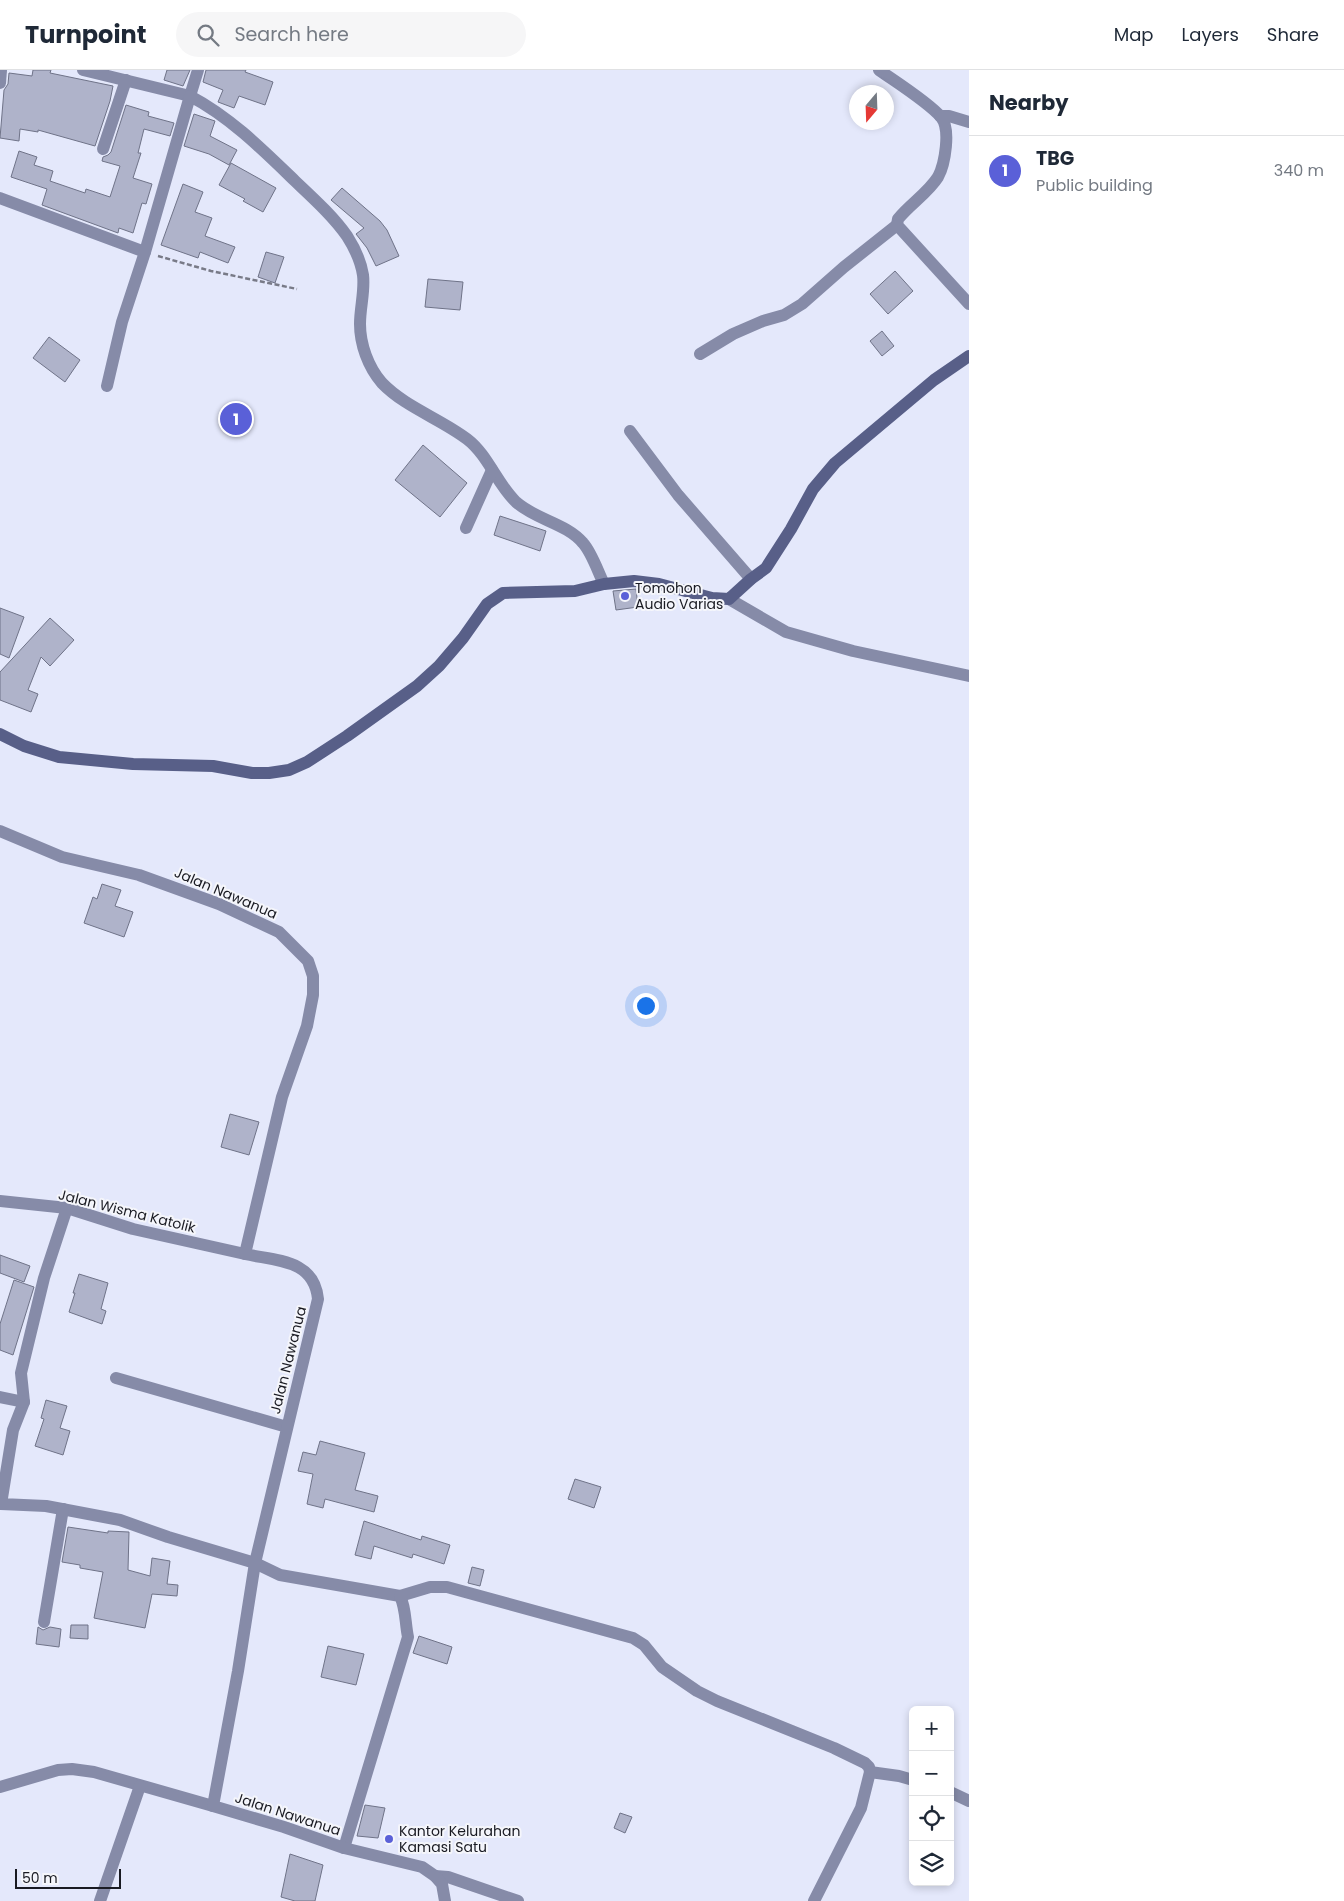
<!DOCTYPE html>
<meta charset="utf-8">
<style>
body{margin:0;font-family:Poppins,sans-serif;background:#f6f6f7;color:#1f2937}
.controls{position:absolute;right:15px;bottom:15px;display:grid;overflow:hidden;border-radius:8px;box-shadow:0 2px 8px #0003}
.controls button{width:45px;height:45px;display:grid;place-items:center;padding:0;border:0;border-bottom:1px solid #e0e1e3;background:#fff;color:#1f2937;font:25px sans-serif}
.compass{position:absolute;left:849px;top:15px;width:45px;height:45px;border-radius:50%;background:#fff;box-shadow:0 2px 8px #0003;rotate:199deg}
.scale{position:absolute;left:15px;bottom:12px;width:106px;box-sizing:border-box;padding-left:5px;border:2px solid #191a22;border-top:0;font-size:14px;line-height:18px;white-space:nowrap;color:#191a22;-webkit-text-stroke:4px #f5f6fb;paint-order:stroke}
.you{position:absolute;left:645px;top:935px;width:18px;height:18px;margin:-12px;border:4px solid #fff;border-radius:50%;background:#1a73e8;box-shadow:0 0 0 8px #1a73e833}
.badge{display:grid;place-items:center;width:32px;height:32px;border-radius:50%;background:#5a60d8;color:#fff;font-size:16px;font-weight:700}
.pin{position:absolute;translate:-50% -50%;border:2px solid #fff;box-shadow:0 1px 5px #0006}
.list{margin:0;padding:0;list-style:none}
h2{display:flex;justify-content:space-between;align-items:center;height:65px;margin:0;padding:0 20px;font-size:21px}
h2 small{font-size:16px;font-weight:400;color:#747a83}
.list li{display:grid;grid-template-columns:32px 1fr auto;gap:15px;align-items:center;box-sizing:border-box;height:70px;padding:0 20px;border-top:1px solid #e0e1e3}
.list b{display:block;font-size:19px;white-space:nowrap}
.list p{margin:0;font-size:16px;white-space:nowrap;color:#747a83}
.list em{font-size:16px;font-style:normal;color:#747a83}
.icon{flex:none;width:28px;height:28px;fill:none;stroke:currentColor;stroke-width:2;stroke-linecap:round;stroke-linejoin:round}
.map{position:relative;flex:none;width:969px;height:1831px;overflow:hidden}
header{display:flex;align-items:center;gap:30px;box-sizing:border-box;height:70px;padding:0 25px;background:#fff;border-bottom:1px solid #e0e1e3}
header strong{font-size:24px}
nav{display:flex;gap:28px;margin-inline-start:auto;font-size:18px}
.search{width:350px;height:45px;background:#f6f6f7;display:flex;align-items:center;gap:12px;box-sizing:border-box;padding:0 18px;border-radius:28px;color:#747a83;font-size:19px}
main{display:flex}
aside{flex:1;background:#fff}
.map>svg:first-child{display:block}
</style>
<header>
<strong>Turnpoint</strong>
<div class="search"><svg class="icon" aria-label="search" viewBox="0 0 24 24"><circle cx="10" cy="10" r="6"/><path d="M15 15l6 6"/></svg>Search here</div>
<nav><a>Map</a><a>Layers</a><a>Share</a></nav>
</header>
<main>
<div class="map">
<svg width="969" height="1831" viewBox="0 0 969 1831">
<rect width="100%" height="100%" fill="#e4e8fb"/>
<g fill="#afb3ca" stroke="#6f7388">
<polygon points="33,0 51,0 50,3 113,16 110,31 95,76 38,60 38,62 20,59 19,71 0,68 4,20 8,14 9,3 32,6"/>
<polygon points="167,0 190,0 183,16 164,10"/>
<polygon points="206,0 246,0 245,2 273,12 265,35 239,26 234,38 218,32 223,20 203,12"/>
<polygon points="126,35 149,42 148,46 174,53 170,66 144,59 138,83 141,83 133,108 152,114 146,134 142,133 133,163 119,158 118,163 42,135 47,119 11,107 19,81 37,87 34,95 53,101 50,111 85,123 86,119 110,127 120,96 102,91 103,87 108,85 111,82"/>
<polygon points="194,44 215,51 210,66 237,80 229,95 209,84 184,76"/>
<polygon points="231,93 276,118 263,142 243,131 245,129 219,115"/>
<polygon points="183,114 203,122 195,142 212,148 205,166 235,177 228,193 200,182 198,188 161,175"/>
<polygon points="342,118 380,151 387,160 399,186 376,196 367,178 356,164 364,158 331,130"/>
<polygon points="266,182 284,187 275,213 258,207"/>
<polygon points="895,201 913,221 888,244 870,224"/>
<polygon points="428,209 463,212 460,240 425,237"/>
<polygon points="882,261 894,276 882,286 870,271"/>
<polygon points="49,267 80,290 65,312 33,288"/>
<polygon points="423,375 467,413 440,447 395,410"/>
<polygon points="500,446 546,461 540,481 494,465"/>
<polygon points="636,519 638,537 616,540 613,521"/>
<polygon points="0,538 24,547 9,588 0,584"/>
<polygon points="50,548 74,570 50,596 41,587 28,620 38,624 31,642 0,630 0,602"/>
<polygon points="102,814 121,820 115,836 133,842 124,867 84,853 93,827 97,829"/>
<polygon points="230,1044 259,1052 249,1085 221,1077"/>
<polygon points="0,1185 30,1196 24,1212 0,1203"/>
<polygon points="79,1204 108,1213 101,1239 106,1241 102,1254 69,1242 75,1223 73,1223"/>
<polygon points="14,1210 34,1217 13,1285 0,1280 0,1254"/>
<polygon points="46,1330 67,1336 60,1358 70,1361 63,1385 35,1376 44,1349 41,1348"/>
<polygon points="320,1371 365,1383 355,1420 378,1426 374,1442 325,1429 323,1438 307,1434 313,1404 298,1401 303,1382 316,1385"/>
<polygon points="575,1409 601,1417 594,1438 568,1429"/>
<polygon points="364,1451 421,1470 422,1466 450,1475 444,1494 413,1484 412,1488 374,1476 371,1489 355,1485"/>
<polygon points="68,1457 108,1463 108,1461 129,1462 128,1500 150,1506 152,1488 170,1491 167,1514 178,1515 177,1526 152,1524 145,1558 94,1548 103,1502 80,1498 80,1495 62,1492"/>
<polygon points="472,1497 484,1500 480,1516 468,1513"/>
<polygon points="71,1555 88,1555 88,1569 70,1568"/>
<polygon points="38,1557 43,1560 50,1557 61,1559 59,1577 36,1574"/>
<polygon points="419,1566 452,1577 447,1594 413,1583"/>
<polygon points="328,1576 364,1584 356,1615 321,1607"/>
<polygon points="365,1735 385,1738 378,1768 357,1766"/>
<polygon points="620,1743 632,1747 625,1763 614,1758"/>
<polygon points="290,1784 323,1795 315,1831 295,1831 281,1827"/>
</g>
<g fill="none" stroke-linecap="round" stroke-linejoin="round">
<polyline stroke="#787a87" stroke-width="2.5" stroke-dasharray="5 2.5" stroke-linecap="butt" points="158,186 211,201 297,219"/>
<g stroke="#868ba8" stroke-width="12">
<polyline points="83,0 190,26 198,0"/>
<path d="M879,0C896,12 928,32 941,47C951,59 945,94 938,107C928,123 910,134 898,149L897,155L969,234"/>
<polyline points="0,13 1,0"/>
<polyline points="940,46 949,46 969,52"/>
<polyline points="103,79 126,10"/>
<polyline points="0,128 145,182"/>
<polyline points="700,284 733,264 763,251 784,245 802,234 844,197 897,155"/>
<path d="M107,316L122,252L145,182L190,26C230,47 263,80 295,111C313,128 333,146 347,166C354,177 361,192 363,205C365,221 360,237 360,254C360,274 368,297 382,313C405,337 441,349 467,369C488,385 497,414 516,432C536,450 566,453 583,473C592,483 598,502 604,514"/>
<polyline points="630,361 678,425 751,509"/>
<polyline points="466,458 492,400"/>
<polyline points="729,529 786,562 853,581 969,606"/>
<polyline points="0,1131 67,1138 133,1159 245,1184"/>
<path d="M67,1138L44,1208L21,1303L24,1332L13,1360L1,1434L46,1436L120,1450L168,1467L255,1493L280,1505L400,1526C406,1538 405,1553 408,1567L344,1778"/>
<polyline points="116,1308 287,1357"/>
<polyline points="0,1327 24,1332"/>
<polyline points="400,1526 430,1517 447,1517 633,1568 644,1575 662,1597 697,1621 717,1631 834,1678 865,1693 869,1697 870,1702 861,1738 814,1831"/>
<polyline points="44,1552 63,1439"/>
<polyline points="870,1702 899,1706 913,1710"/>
<polyline points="0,1717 58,1700 72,1699 94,1702 213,1736"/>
<polyline points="950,1722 969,1731"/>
<polyline points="435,1806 448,1807 518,1831"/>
<polyline points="100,1831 140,1716"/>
</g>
<path stroke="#868ba8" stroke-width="12" d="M0,761L62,787L139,805L219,834L279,862L308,891L313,906V925L307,956L282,1027L245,1184C276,1191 314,1189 318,1229L255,1493L238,1601L213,1736L284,1757L344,1778L422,1797L435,1806L442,1814L445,1831"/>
<polyline stroke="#585f88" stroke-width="12" points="0,664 24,676 59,687 133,694 213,696 252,703 269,703 289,700 307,692 347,666 417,616 439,596 463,568 487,534 503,523 575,521 604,514 634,511 659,514 712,528 729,529 751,509 766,498 791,459 813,419 835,393 934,310 969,286"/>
</g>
<g fill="#5a60d8" stroke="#f5f6fb" stroke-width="2">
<circle cx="625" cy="526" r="5"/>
<circle cx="389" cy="1769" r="5"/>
</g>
<g text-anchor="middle" stroke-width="4" stroke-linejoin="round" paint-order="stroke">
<g font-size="14" fill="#191a22" stroke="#f5f6fb" text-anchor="start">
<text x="635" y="523">Tomohon<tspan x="635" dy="16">Audio Varias</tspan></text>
<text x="399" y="1766">Kantor Kelurahan<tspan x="399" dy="16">Kamasi Satu</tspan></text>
</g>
<g font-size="14" fill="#191a22" stroke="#f5f6fb">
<text transform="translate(226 823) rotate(23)" y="5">Jalan Nawanua</text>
<text transform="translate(127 1141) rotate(14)" y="5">Jalan Wisma Katolik</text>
<text transform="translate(288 1290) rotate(-76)" y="5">Jalan Nawanua</text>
<text transform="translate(288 1744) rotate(18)" y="5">Jalan Nawanua</text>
</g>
</g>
</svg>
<div class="controls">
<button>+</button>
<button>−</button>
<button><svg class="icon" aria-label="locate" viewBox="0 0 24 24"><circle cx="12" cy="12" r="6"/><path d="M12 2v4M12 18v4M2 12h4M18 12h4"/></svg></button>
<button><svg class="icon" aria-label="layers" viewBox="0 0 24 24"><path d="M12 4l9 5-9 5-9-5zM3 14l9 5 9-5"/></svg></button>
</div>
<svg class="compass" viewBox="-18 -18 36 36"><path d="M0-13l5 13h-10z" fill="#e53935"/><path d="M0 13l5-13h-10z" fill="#747a83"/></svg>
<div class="scale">50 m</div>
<div class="you"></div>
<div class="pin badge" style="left:236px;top:349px">1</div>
</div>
<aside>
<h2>Nearby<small></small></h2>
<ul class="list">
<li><span class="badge">1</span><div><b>TBG</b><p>Public building</p></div><em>340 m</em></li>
</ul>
</aside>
</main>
